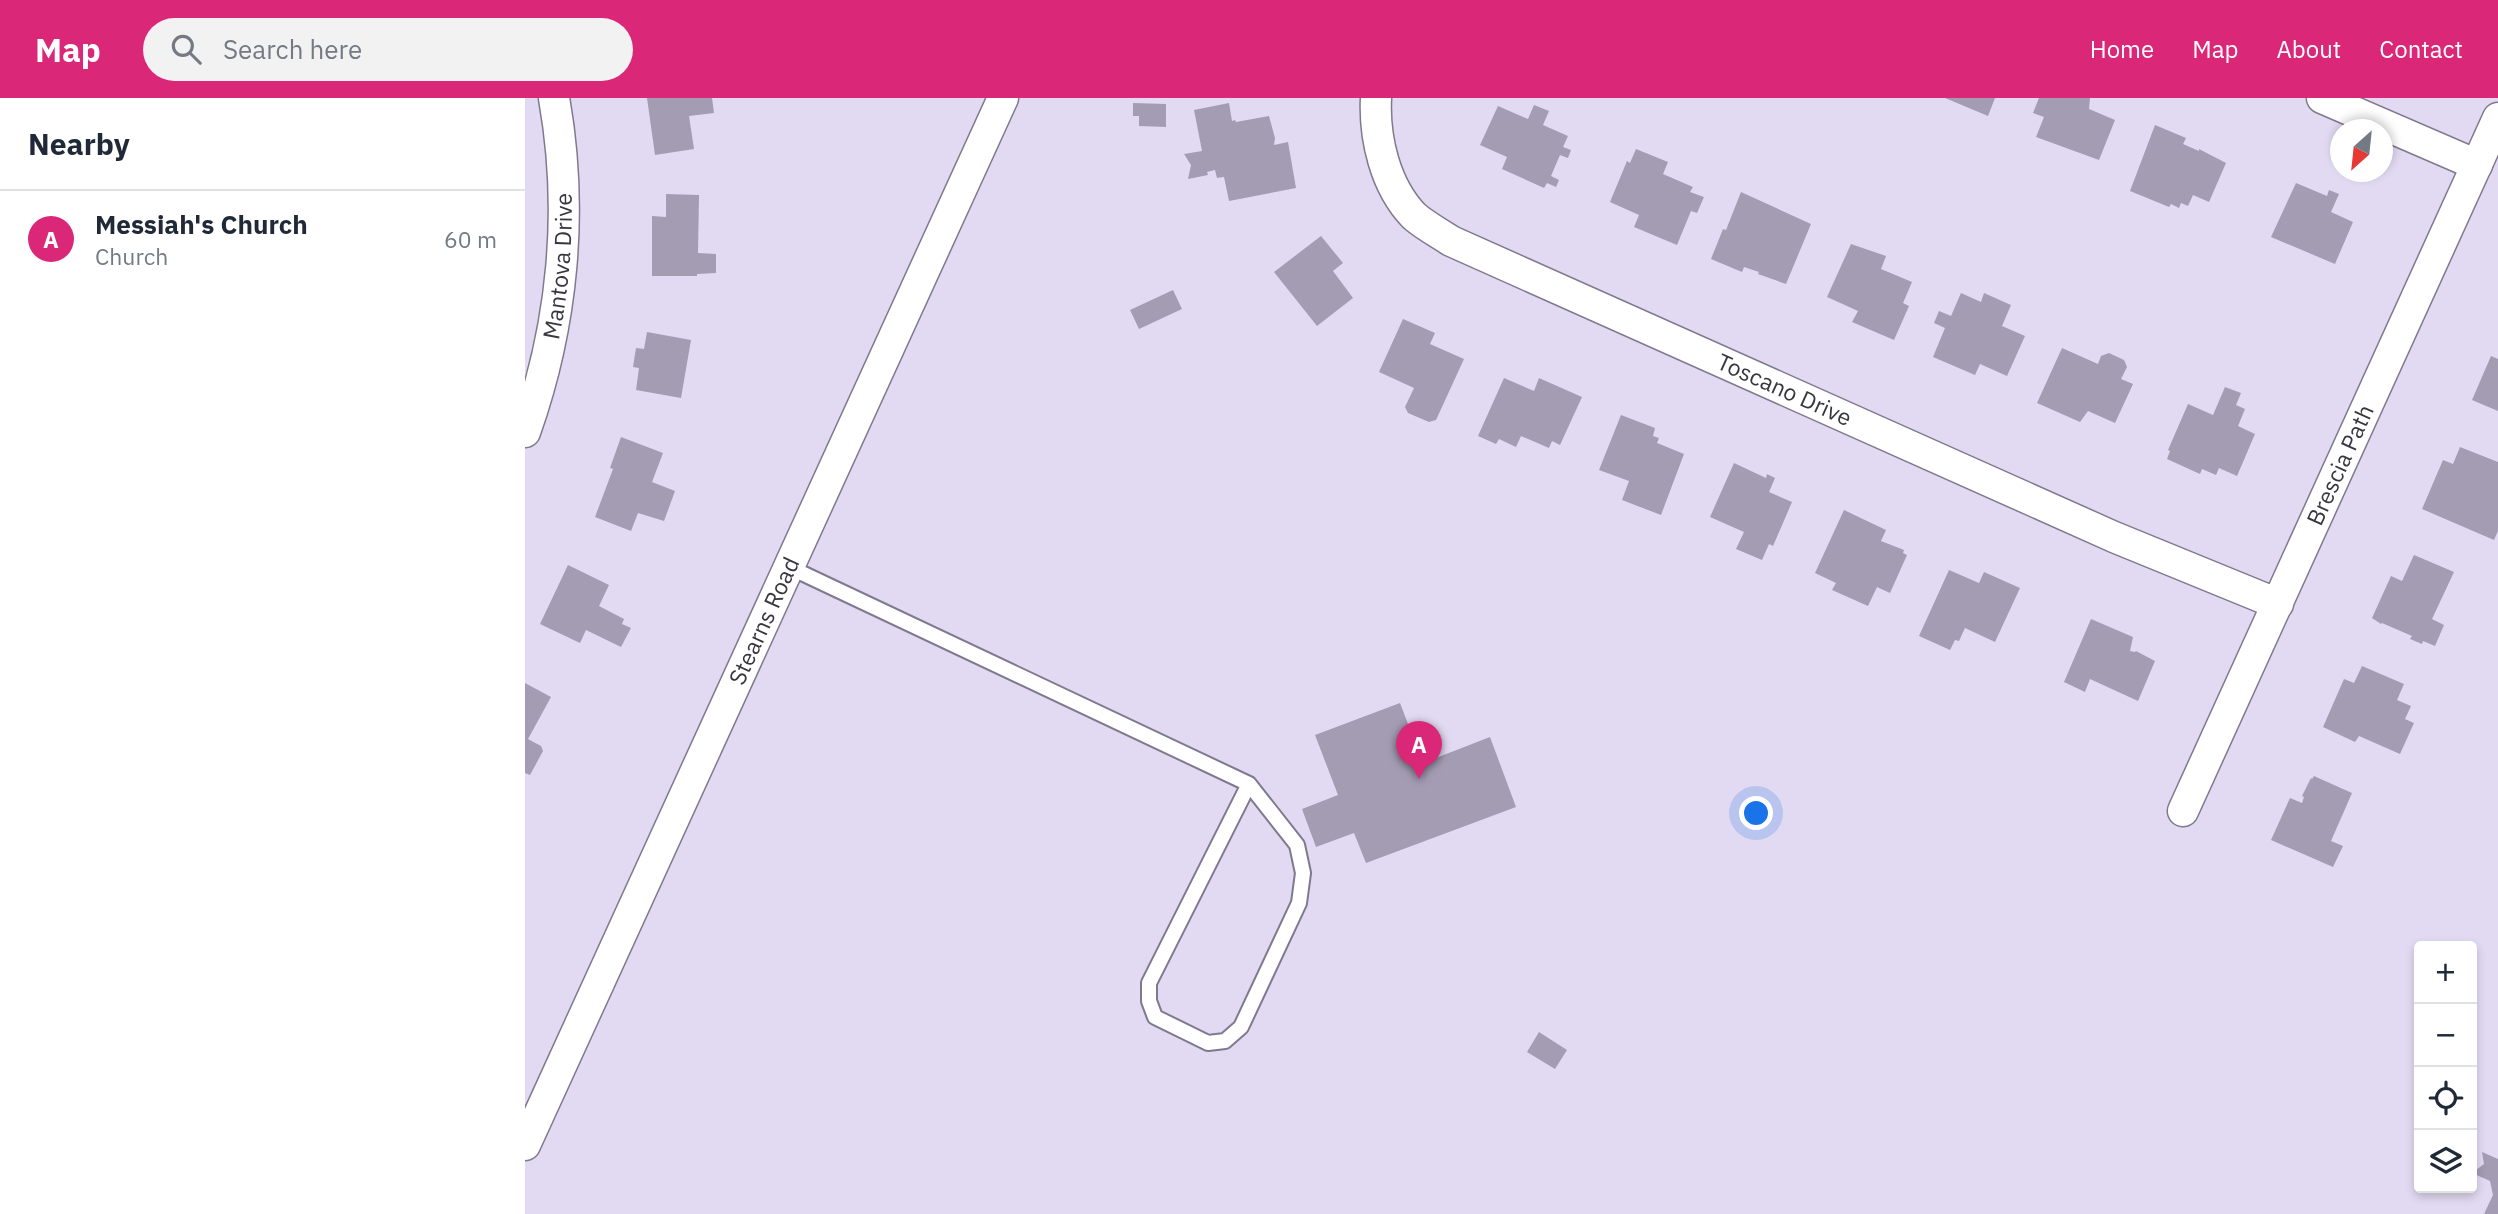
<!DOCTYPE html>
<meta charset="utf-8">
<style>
body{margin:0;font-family:"IBM Plex Sans",sans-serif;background:#f2f2f3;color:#1f2937}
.controls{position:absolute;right:21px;bottom:21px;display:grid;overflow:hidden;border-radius:7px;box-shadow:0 4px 10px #0003}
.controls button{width:63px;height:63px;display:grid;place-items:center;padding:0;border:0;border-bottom:2px solid #e0e1e3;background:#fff;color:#1f2937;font:35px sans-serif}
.compass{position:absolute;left:1805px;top:21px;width:63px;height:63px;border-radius:50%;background:#fff;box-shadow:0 4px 10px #0003;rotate:207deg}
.you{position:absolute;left:1232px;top:716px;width:24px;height:24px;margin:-18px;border:5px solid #fff;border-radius:50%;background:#1a73e8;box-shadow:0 0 0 10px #1a73e833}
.badge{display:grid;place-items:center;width:46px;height:46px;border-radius:50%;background:#db2777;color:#fff;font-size:23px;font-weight:700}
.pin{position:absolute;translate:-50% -58px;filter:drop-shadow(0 2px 4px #0008)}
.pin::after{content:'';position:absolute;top:37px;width:24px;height:21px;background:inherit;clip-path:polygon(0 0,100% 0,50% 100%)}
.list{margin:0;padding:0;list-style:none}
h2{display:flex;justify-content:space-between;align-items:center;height:91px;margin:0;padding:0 28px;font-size:30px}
h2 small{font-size:23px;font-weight:400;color:#747a83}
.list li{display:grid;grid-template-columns:46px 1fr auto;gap:21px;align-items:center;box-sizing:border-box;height:98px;padding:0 28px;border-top:2px solid #e0e1e3}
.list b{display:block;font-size:26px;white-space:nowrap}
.list p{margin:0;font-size:23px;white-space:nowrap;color:#747a83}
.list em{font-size:23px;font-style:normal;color:#747a83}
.icon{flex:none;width:38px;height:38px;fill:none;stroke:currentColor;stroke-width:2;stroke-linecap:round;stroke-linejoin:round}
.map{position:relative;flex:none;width:1973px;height:1116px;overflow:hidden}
header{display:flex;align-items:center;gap:42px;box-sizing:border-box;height:98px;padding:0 35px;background:#db2777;color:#fff}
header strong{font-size:33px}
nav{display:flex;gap:38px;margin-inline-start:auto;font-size:24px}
.search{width:490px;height:63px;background:#f2f2f3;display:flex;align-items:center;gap:18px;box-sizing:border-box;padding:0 24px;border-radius:38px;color:#747a83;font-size:26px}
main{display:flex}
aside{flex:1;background:#fff}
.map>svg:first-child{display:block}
</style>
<header>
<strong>Map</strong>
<div class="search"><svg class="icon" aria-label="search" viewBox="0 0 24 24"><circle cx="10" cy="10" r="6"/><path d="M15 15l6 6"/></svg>Search here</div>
<nav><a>Home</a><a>Map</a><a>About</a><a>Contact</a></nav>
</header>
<main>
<aside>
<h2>Nearby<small></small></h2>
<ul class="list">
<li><span class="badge">A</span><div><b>Messiah's Church</b><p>Church</p></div><em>60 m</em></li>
</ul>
</aside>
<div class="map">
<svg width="1973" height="1116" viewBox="0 0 1973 1116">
<rect width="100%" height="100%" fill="#e2daf2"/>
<g fill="#a49cb3">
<polygon points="122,0 187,0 189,15 164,18 169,51 130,57"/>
<polygon points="1420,0 1470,0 1463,18"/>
<polygon points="1514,0 1565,0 1564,11 1590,22 1574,62 1511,39 1519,19 1508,15"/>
<polygon points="608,5 641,6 641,29 614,28 614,18 608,18"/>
<polygon points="704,5 707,23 710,22 711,24 744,18 750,40 749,47 763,44 771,90 704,103 699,79 692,80 690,72 682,74 683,77 663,81 666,67 659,56 677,53 669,12"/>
<polygon points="1009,7 1024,13 1018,27 1043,38 1038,49 1046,52 1043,60 1035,57 1026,78 1034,82 1031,89 1022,85 1019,90 977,71 982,59 955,47 973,8 1003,21"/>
<polygon points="1630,27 1661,40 1658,46 1674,53 1674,51 1701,65 1684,104 1668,97 1663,108 1656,105 1654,110 1646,106 1644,109 1605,93"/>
<polygon points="1111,51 1143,64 1138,76 1168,89 1165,94 1179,99 1172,115 1166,113 1152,147 1109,129 1114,117 1085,104 1102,63 1105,65"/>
<polygon points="1771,85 1802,98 1804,92 1814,96 1806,114 1828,124 1810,166 1746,139"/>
<polygon points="1216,94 1286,126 1261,186 1233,176 1234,174 1219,169 1217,174 1186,161 1198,131 1201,132"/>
<polygon points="141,96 174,97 173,155 191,156 191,175 172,176 172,178 127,178 127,118 141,119"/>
<polygon points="796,138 818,165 808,173 828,200 792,228 749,174"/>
<polygon points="1326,146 1361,158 1356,171 1387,184 1378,205 1384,208 1369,242 1327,224 1333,213 1302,199"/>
<polygon points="648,192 657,211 614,231 605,212"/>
<polygon points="1436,195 1456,204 1459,195 1486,207 1477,228 1500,238 1482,278 1455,266 1450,277 1408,259 1420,230 1409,225 1414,213 1426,218"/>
<polygon points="878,221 910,235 905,246 939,261 911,322 904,324 883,315 880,309 889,290 854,274"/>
<polygon points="122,234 166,242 156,300 111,292 114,270 108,269 111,250 119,251"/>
<polygon points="1537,250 1573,266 1576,258 1584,255 1599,262 1602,269 1596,281 1608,286 1590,325 1563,313 1555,324 1512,305"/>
<polygon points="1966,258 1973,261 1973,313 1947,302"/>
<polygon points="979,280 1009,293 1014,280 1057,299 1035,347 1027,343 1024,350 996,338 991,349 974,341 971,346 953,338"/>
<polygon points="1700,289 1716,295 1711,307 1720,311 1713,328 1730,336 1712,378 1694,370 1691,377 1677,371 1675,376 1642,361 1645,353 1643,352 1663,306 1688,317"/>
<polygon points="1096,317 1130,330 1128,338 1134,340 1132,345 1159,356 1136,417 1097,402 1104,383 1074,372"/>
<polygon points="96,339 138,355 127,384 150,393 139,423 113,415 106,433 70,419 88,371 85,370"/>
<polygon points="1935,349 1973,364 1973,433 1969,442 1897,411 1918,362 1928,366"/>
<polygon points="1209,365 1241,380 1242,376 1250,380 1244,394 1267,404 1248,448 1244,446 1237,462 1211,451 1219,434 1185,419"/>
<polygon points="1319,412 1361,432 1356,443 1379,452 1378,455 1382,457 1365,495 1352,489 1343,508 1307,492 1311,485 1290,475"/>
<polygon points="1889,457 1929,474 1907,521 1919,527 1910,548 1898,543 1897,546 1885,541 1887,538 1857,525 1856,526 1847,520 1866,478 1877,483"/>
<polygon points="43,467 84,487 74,508 99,521 97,526 106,530 96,549 61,532 55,545 15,526"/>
<polygon points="1424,472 1454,485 1459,474 1495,490 1470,544 1440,530 1434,543 1430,542 1425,552 1394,538"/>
<polygon points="1566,521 1608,539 1605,553 1610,554 1611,553 1630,563 1613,603 1565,581 1560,594 1539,584"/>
<polygon points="1837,568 1879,586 1872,602 1886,608 1880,621 1889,625 1875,656 1834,638 1830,644 1798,629 1819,581 1829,585"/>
<polygon points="0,585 26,599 3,641 16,648 18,653 5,677 0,675"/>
<polygon points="875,605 898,665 965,639 991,709 841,765 829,735 791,749 777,711 813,697 790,637"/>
<polygon points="1789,678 1827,695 1806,743 1818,748 1808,769 1746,742 1765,700 1777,705 1779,699 1777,698 1786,680 1787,681"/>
<polygon points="1014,934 1042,952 1030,971 1002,954"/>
<polygon points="1957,1054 1973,1061 1973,1116 1959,1116 1968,1097 1965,1083 1947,1075 1959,1066"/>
</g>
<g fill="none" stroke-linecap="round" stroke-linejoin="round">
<g stroke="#80788d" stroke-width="18">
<polyline id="service" points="264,469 724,686 772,747 778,775 774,805 716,929 700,943 683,945 630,919 624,903 624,885 724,686"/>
</g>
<g stroke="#80788d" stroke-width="33">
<g id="minor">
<path id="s1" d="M851,0C849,40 860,88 889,118C899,127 914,135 926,143L1589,439L1753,506"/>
<polyline points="1797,0 1952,67"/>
<path id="s2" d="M0,334C38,227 49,112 29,0"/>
<path id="s3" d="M1658,713L1973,20"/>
<path id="s4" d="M0,1047L478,0"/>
</g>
</g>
<use href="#service" stroke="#fff" stroke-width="14"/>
<use href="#minor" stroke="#fff" stroke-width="30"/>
</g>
<g text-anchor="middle" stroke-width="5" stroke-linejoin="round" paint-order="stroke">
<g font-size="23" fill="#39363f" stroke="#e2daf2">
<text dy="8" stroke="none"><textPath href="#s2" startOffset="170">Mantova Drive</textPath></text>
<text dy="8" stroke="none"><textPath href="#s1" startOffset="537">Toscano Drive</textPath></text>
<text dy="8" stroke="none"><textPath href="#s3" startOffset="380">Brescia Path</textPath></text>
<text dy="8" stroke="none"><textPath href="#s4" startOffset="576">Stearns Road</textPath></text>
</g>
</g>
</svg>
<div class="controls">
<button>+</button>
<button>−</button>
<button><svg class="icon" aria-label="locate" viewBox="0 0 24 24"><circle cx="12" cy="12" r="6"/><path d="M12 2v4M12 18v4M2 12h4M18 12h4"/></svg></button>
<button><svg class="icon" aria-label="layers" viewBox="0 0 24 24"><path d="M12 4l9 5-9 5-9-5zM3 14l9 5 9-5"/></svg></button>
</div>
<svg class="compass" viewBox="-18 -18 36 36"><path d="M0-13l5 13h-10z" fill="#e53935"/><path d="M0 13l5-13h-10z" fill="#747a83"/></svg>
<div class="you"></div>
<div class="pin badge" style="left:894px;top:681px">A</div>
</div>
</main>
